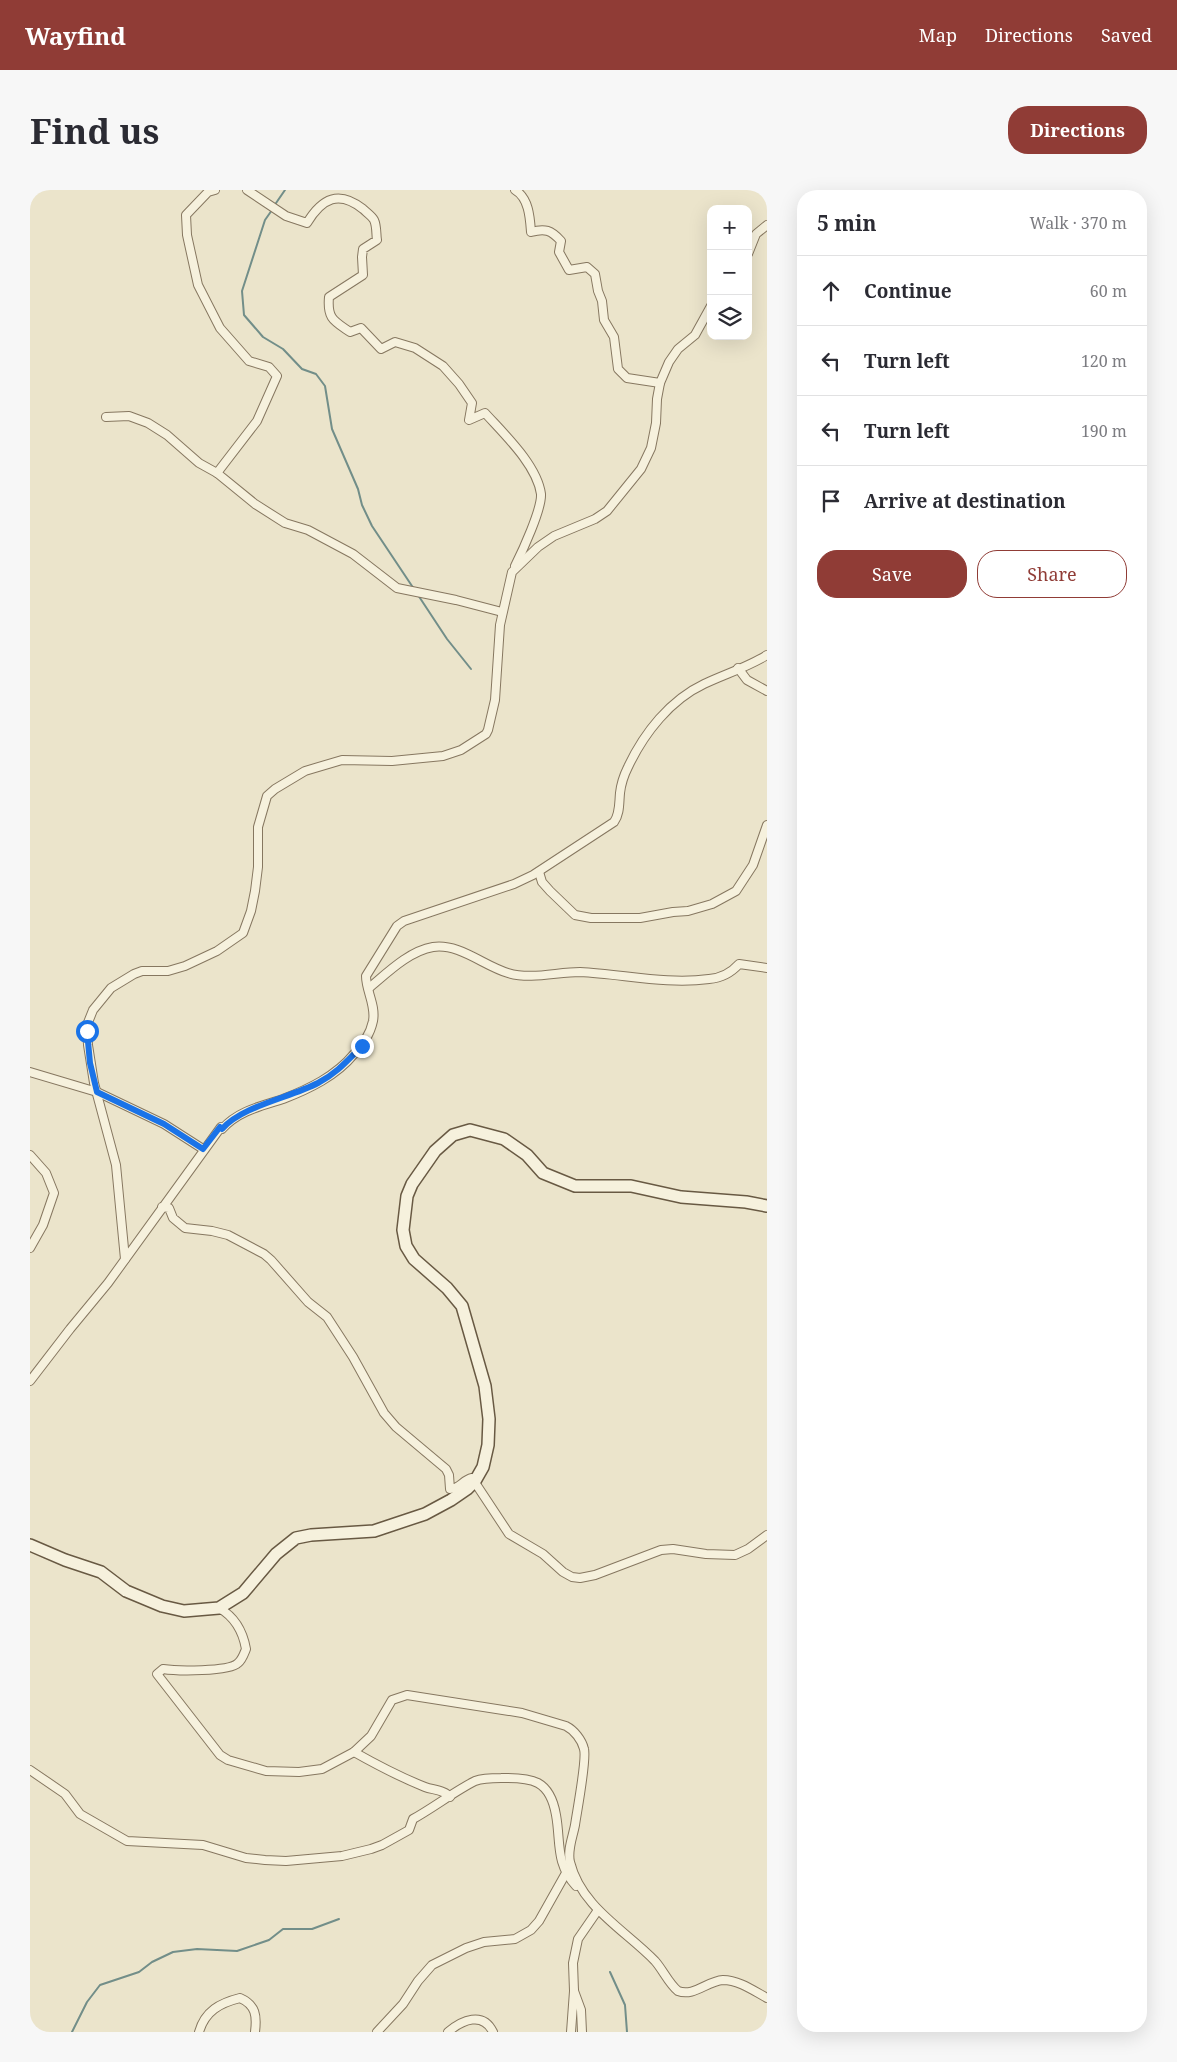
<!DOCTYPE html>
<meta charset="utf-8">
<style>
body{margin:0;font-family:"Noto Serif",serif;background:#f7f7f7;color:#2b2b33}
.controls{position:absolute;right:15px;top:15px;display:grid;overflow:hidden;border-radius:10px;box-shadow:0 5px 20px #0002}
.controls button{width:45px;height:45px;display:grid;place-items:center;padding:0;border:0;border-bottom:1px solid #e1e1e2;background:#fff;color:#2b2b33;font:25px sans-serif}
.stop{position:absolute;width:15px;height:15px;margin:-11px;border:4px solid #1a73e8;border-radius:50%;background:#fff}
.stop.end{background:#1a73e8;border-color:#fff;box-shadow:0 1px 5px #0008}
.list{margin:0;padding:0;list-style:none}
h2{display:flex;justify-content:space-between;align-items:center;height:65px;margin:0;padding:0 20px;font-size:21px}
h2 small{font-size:16px;font-weight:400;color:#7c7c81}
.list li{display:grid;grid-template-columns:32px 1fr auto;gap:15px;align-items:center;box-sizing:border-box;height:70px;padding:0 20px;border-top:1px solid #e1e1e2}
.list b{display:block;font-size:19px;white-space:nowrap}
.list em{font-size:16px;font-style:normal;color:#7c7c81}
.actions{display:flex;gap:10px;padding:15px 20px}
.actions a{flex:1;padding:11px 0;border:1px solid #903c36;border-radius:20px;text-align:center;font-size:18px;color:#903c36}
.actions .main{background:#903c36;color:#fff}
.icon{flex:none;width:28px;height:28px;fill:none;stroke:currentColor;stroke-width:2;stroke-linecap:round;stroke-linejoin:round}
.map{position:relative;flex:none;width:737px;height:1842px;overflow:hidden;border-radius:20px}
header{display:flex;align-items:center;gap:30px;box-sizing:border-box;height:70px;padding:0 25px;background:#903c36;color:#fff}
header strong{font-size:24px}
nav{display:flex;gap:28px;margin-inline-start:auto;font-size:18px}
.intro{display:flex;align-items:center;justify-content:space-between;box-sizing:border-box;height:120px;padding:0 30px}
h1{margin:0;font-size:35px}
.button{padding:12px 22px;border-radius:20px;background:#903c36;color:#fff;font-size:18px;font-weight:700}
main{display:flex;gap:30px;padding:0 30px}
aside{flex:1;background:#fff;border-radius:20px;box-shadow:0 5px 20px #0002}
.map>svg:first-child{display:block}
</style>
<header>
<strong>Wayfind</strong>
<nav><a>Map</a><a>Directions</a><a>Saved</a></nav>
</header>
<div class="intro"><h1>Find us</h1><a class="button">Directions</a></div>
<main>
<div class="map">
<svg width="737" height="1842" viewBox="0 0 737 1842">
<rect width="100%" height="100%" fill="#ebe4cb"/>
<g fill="none" stroke-linecap="round" stroke-linejoin="round">
<g stroke="#728e89" stroke-width="2">
<polyline points="244,16 255,0"/>
<polyline points="242,20 235,30 212,101 214,125 233,147 253,159 272,179 286,184 295,196 302,239 328,299 332,315 342,336 384,399"/>
<polyline points="388,405 417,449 441,479"/>
<polyline points="580,1782 595,1815 597,1842"/>
<polyline points="42,1842 57,1812 70,1795 109,1782 122,1772 143,1762 167,1759 207,1761 239,1750 253,1739 282,1739 309,1729"/>
</g>
<g stroke="#867760" stroke-width="10">
<g id="minor">
<polyline points="185,0 178,2 156,25 157,45 168,95 190,138 219,171 239,177 247,186 227,231 187,283"/>
<path d="M217,0L256,26L277,33C292,8 309,0 333,19C336,22 342,26 344,30C347,36 346,45 347,50L333,59L332,67L333,85L299,107C297,129 304,131 320,142L331,138L351,159L365,152L385,158L413,176L429,194L442,213L439,230L455,223C474,244 507,275 511,304C512,319 492,362 485,376"/>
<path d="M485,0C499,8 500,28 501,42C515,38 521,40 531,51L529,62L539,80L557,77L565,84L568,101L572,111L574,130L584,147L588,179L597,188L630,193"/>
<polyline points="718,64 726,44 737,35"/>
<polyline points="76,227 99,226 118,233 137,245 169,273 187,283 225,314 255,333 278,340 323,364 367,398 426,410 472,422"/>
<polyline points="708,478 717,490 737,501"/>
<polyline points="509,682 512,692 520,701 545,725 561,728 610,728 643,722 658,721 682,714 706,701 723,675 737,635"/>
<path d="M339,798C357,783 379,761 403,757C429,753 454,776 478,783C501,790 527,782 550,782C593,784 637,795 679,789C691,788 701,783 709,774L737,778"/>
<polyline points="0,882 67,902 134,934 173,959"/>
<polyline points="0,965 16,983 24,1003 13,1035 0,1058"/>
<path d="M132,1017L139,1018L143,1028L155,1038L182,1041L198,1045L234,1064L241,1070L278,1112L297,1127L323,1167L354,1223L366,1237L416,1279L419,1285L420,1299C429,1299 433,1290 442,1288L479,1344L513,1364L533,1382L542,1387L550,1388L565,1385L631,1360L643,1359L676,1364L705,1365L718,1359L737,1345"/>
<polyline points="95,1069 86,975 64,893 58,855 57,835 63,820 81,798 104,784 112,781 138,781 155,776 187,761 213,743 221,721 225,701 228,677 228,637 237,606 245,599 275,581 312,570 362,571 413,566 431,560 456,544 458,540 465,510 470,435 482,382 508,357 524,346 565,329 577,321 611,279 621,258 626,233 627,209 630,193 639,172 648,159 665,145 681,116"/>
<path d="M0,1191L40,1139L78,1093L191,937L192,939C208,921 231,916 253,909C279,899 306,886 324,864C333,854 340,845 343,831C346,815 336,801 336,786L367,736L374,731L484,694L503,685L584,632C590,624 589,613 590,603C591,594 594,585 598,577C614,543 640,510 674,494C695,484 718,477 737,465"/>
<path d="M189,1418C205,1427 213,1442 216,1459C214,1464 212,1470 208,1473C199,1482 146,1481 133,1479L127,1484L190,1565L198,1570L236,1581L269,1582L292,1579L324,1562L341,1546L362,1510L377,1505L492,1523L536,1536C544,1540 552,1550 554,1559C557,1569 547,1621 545,1635C543,1646 537,1660 540,1672C551,1717 595,1740 625,1771C633,1780 639,1794 648,1801C664,1807 677,1791 693,1790C709,1790 724,1801 737,1808"/>
<path d="M324,1562C347,1575 370,1587 395,1597C403,1600 415,1600 420,1607"/>
<path d="M0,1580L35,1604L50,1624L97,1651L173,1655L216,1668L235,1670L256,1671L312,1666L341,1659L352,1655L379,1640L383,1629C403,1618 425,1601 445,1591C453,1588 463,1588 471,1588C502,1587 520,1590 526,1625C531,1652 525,1673 546,1696"/>
<path d="M169,1842C175,1821 190,1813 210,1808C226,1815 227,1826 225,1842"/>
<polyline points="347,1842 373,1814 388,1791 402,1775 436,1758 454,1752 485,1749 501,1740 509,1731 536,1683"/>
<path d="M418,1842C432,1830 453,1821 463,1842"/>
<polyline points="541,1842 544,1801"/>
<polyline points="552,1842 551,1820 544,1801 543,1773 548,1749 568,1720"/>
</g>
</g>
<g stroke="#685943" stroke-width="14">
<polyline id="secondary" points="0,1355 35,1370 71,1382 96,1401 132,1416 154,1421 189,1418 213,1403 246,1364 266,1348 281,1345 344,1341 395,1324 421,1310 437,1299 445,1291 453,1277 458,1255 459,1229 455,1196 432,1116 417,1098 384,1069 376,1056 373,1040 377,1006 382,994 405,961 423,945 440,940 474,949 497,965 513,983 545,996 601,996 651,1007 716,1012 737,1016"/>
</g>
<use href="#minor" stroke="#f6f1dd" stroke-width="8"/>
<use href="#secondary" stroke="#f6f1dd" stroke-width="11"/>
</g>
<g fill="none" stroke-linecap="round" stroke-linejoin="round">
<path stroke="#1a73e8" stroke-width="6" d="M57,841L60,873L67,902L134,934L173,959L190,937L192,939C212,916 259,908 288,893C307,883 317,871 332,856"/>
</g>
</svg>
<div class="controls">
<button>+</button>
<button>−</button>
<button><svg class="icon" aria-label="layers" viewBox="0 0 24 24"><path d="M12 4l9 5-9 5-9-5zM3 14l9 5 9-5"/></svg></button>
</div>
<div class="stop" style="left:57px;top:841px"></div>
<div class="stop end" style="left:332px;top:856px"></div>
</div>
<aside>
<h2>5 min<small>Walk · 370 m</small></h2>
<ul class="list">
<li><svg class="icon" aria-label="ahead" viewBox="0 0 24 24"><path d="M12 20V5M6 11l6-6 6 6"/></svg><div><b>Continue</b></div><em>60 m</em></li>
<li><svg class="icon" aria-label="left" viewBox="0 0 24 24"><path d="M17 20v-9H6M10 6l-5 5 5 5"/></svg><div><b>Turn left</b></div><em>120 m</em></li>
<li><svg class="icon" aria-label="left" viewBox="0 0 24 24"><path d="M17 20v-9H6M10 6l-5 5 5 5"/></svg><div><b>Turn left</b></div><em>190 m</em></li>
<li><svg class="icon" aria-label="arrive" viewBox="0 0 24 24"><path d="M6 21V4h12l-3 4 3 4H6"/></svg><div><b>Arrive at destination</b></div></li>
</ul>
<div class="actions"><a class="main">Save</a><a>Share</a></div>
</aside>
</main>
